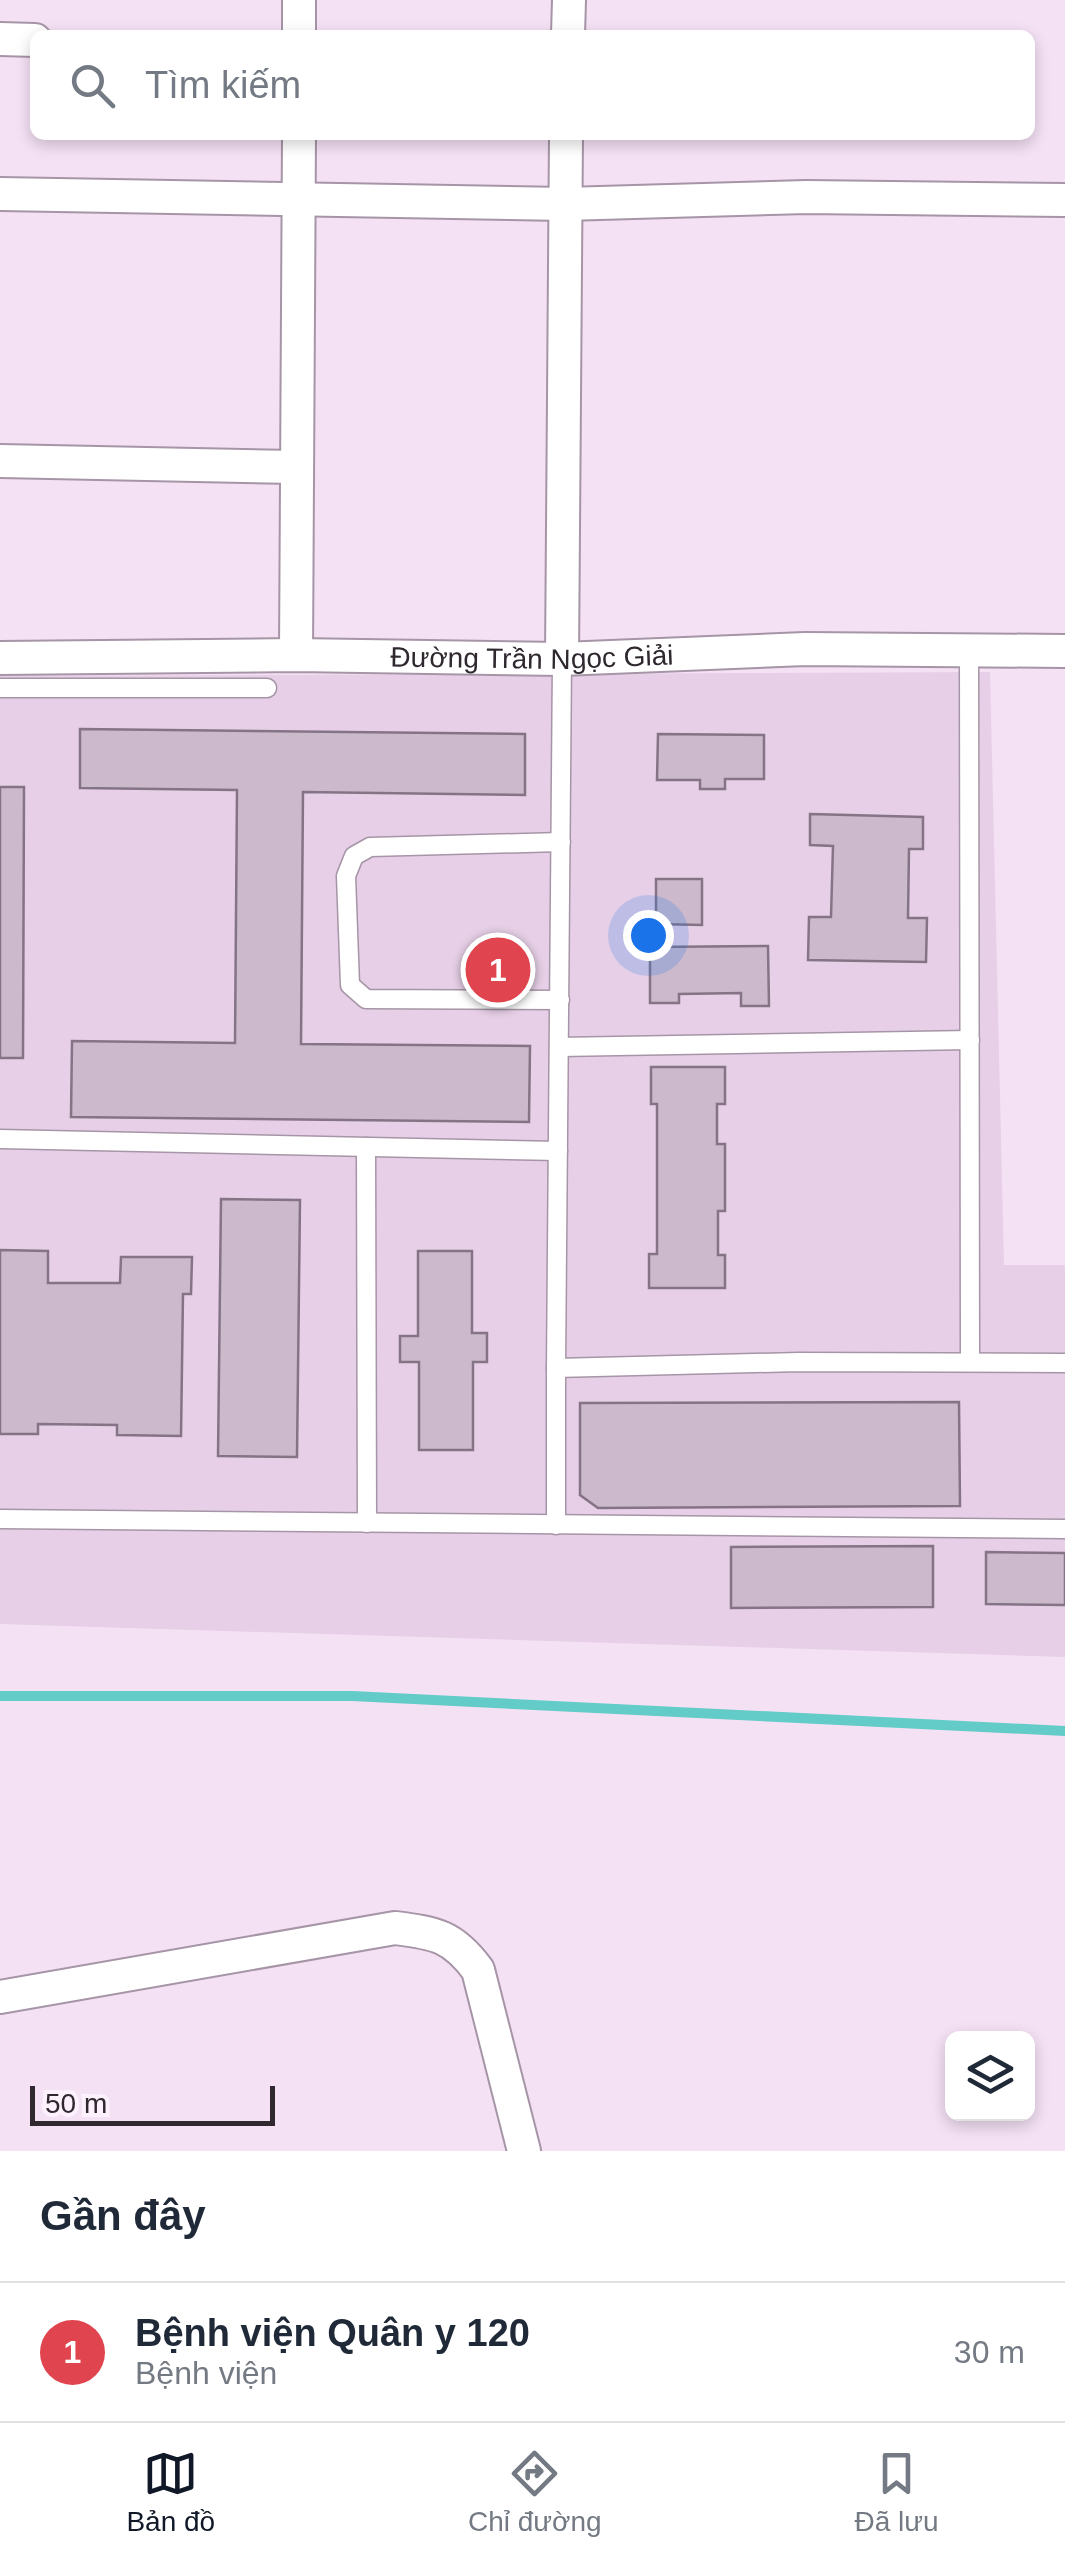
<!DOCTYPE html>
<html lang="vi">
<meta charset="utf-8">
<style>
body{margin:0;font-family:Helvetica,sans-serif;background:#f6f6f7;color:#1f2937}
.controls{position:absolute;right:30px;bottom:30px;display:grid;overflow:hidden;border-radius:15px;box-shadow:0 5px 15px #0003}
.controls button{width:90px;height:90px;display:grid;place-items:center;padding:0;border:0;border-bottom:2px solid #e0e1e3;background:#fff;color:#1f2937;font:50px sans-serif}
.scale{position:absolute;left:30px;bottom:25px;width:245px;box-sizing:border-box;padding-left:10px;border:5px solid #2f282f;border-top:0;font-size:28px;line-height:35px;white-space:nowrap;color:#2f282f;-webkit-text-stroke:8px #fdf1fd;paint-order:stroke}
.you{position:absolute;left:648px;top:935px;width:35px;height:35px;margin:-25px;border:8px solid #fff;border-radius:50%;background:#1a73e8;box-shadow:0 0 0 15px #1a73e833}
.badge{display:grid;place-items:center;width:65px;height:65px;border-radius:50%;background:#111827;color:#fff;font-size:32px;font-weight:700}
.pin{position:absolute;translate:-50% -50%;border:5px solid #fff;box-shadow:0 2px 10px #0006}
.list{margin:0;padding:0;list-style:none}
h2{display:flex;justify-content:space-between;align-items:center;height:130px;margin:0;padding:0 40px;font-size:42px}
h2 small{font-size:32px;font-weight:400;color:#747a83}
.list li{display:grid;grid-template-columns:65px 1fr auto;gap:30px;align-items:center;box-sizing:border-box;height:140px;padding:0 40px;border-top:2px solid #e0e1e3}
.list b{display:block;font-size:38px;white-space:nowrap}
.list p{margin:0;font-size:32px;white-space:nowrap;color:#747a83}
.list em{font-size:32px;font-style:normal;color:#747a83}
.icon{flex:none;width:55px;height:55px;fill:none;stroke:currentColor;stroke-width:2;stroke-linecap:round;stroke-linejoin:round}
.map{position:relative;flex:none;width:1065px;height:2151px;overflow:hidden}
.search{position:absolute;background:#fff;box-shadow:0 5px 15px #0003;left:30px;right:30px;top:30px;height:110px;display:flex;align-items:center;gap:25px;box-sizing:border-box;padding:0 35px;border-radius:15px;color:#747a83;font-size:38px}
.sheet{height:270px;background:#fff}
nav{display:flex;justify-content:space-around;align-items:center;box-sizing:border-box;height:140px;border-top:2px solid #e0e1e3;background:#fff;font-size:28px;color:#747a83}
nav a{display:grid;justify-items:center;gap:5px}
nav .on{color:#111827}
.map>svg:first-child{display:block}
</style>
<div class="map">
<svg width="1065" height="2151" viewBox="0 0 1065 2151">
<rect width="100%" height="100%" fill="#f4e1f4"/>
<polygon fill="#e7d0e7" points="990,672 1004,1265 1065,1265 1065,1657 0,1624 0,676"/>
<g fill="none" stroke-linecap="round" stroke-linejoin="round">
<polyline stroke="#63ccc8" stroke-width="10" points="0,1696 352,1696 1065,1731"/>
</g>
<g fill="#ccbacc" stroke="#857485" stroke-width="2.5">
<polygon points="80,729 525,734 525,795 303,792 301,1044 530,1046 529,1122 71,1117 72,1041 235,1043 237,790 80,788"/>
<polygon points="658,734 764,735 764,779 725,779 725,789 700,789 700,780 657,780"/>
<polygon points="0,787 24,787 23,1058 0,1058"/>
<polygon points="810,814 923,817 923,849 909,849 908,918 927,918 926,962 808,960 809,917 831,917 833,846 810,845"/>
<polygon points="656,879 702,879 702,925 656,924"/>
<polygon points="768,946 769,1006 741,1006 741,993 679,994 679,1003 650,1003 650,947"/>
<polygon points="651,1067 725,1067 725,1104 717,1104 717,1144 725,1144 725,1211 718,1211 718,1255 725,1255 725,1288 649,1288 649,1254 657,1254 657,1104 651,1104"/>
<polygon points="221,1199 300,1200 297,1457 218,1456"/>
<polygon points="0,1250 48,1251 48,1283 120,1283 121,1257 192,1257 191,1294 183,1294 181,1436 117,1435 117,1425 38,1424 38,1434 0,1434"/>
<polygon points="418,1251 472,1251 472,1333 487,1333 487,1362 473,1362 473,1450 419,1450 419,1362 400,1362 400,1336 418,1336"/>
<polygon points="959,1402 960,1506 598,1508 580,1495 580,1403"/>
<polygon points="933,1546 933,1607 731,1608 731,1547"/>
<polygon points="986,1552 1065,1553 1065,1605 986,1604"/>
</g>
<g fill="none" stroke-linecap="round" stroke-linejoin="round">
<g stroke="#a695a6" stroke-width="21">
<g id="lane">
<polyline points="969,649 970,1360"/>
<polyline points="562,659 556,1368 799,1362 1065,1363"/>
<polyline points="0,688 267,688"/>
<polyline points="560,1000 366,999 350,985 346,876 354,856 370,847 561,842"/>
<polyline points="559,1047 970,1040"/>
<polyline points="0,1139 558,1151"/>
<polyline points="366,1147 367,1523"/>
<polyline points="556,1368 556,1525"/>
<polyline points="0,1519 1065,1529"/>
</g>
</g>
<g stroke="#a695a6" stroke-width="36">
<g id="street">
<polyline points="299,35 299,0"/>
<polyline points="568,35 569,0"/>
<polyline points="0,39 35,40"/>
<polyline points="0,194 565,204 806,197 1065,200"/>
<polyline points="0,461 295,467"/>
<polyline points="296,655 299,135"/>
<path id="s1" d="M0,658L296,655L562,659L805,649L1065,651"/>
<polyline points="562,659 566,135"/>
<path d="M0,1997L395,1928C436,1933 453,1936 478,1970L524,2151"/>
</g>
</g>
<use href="#lane" stroke="#fff" stroke-width="18"/>
<use href="#street" stroke="#fff" stroke-width="32"/>
</g>
<g text-anchor="middle" stroke-width="9" stroke-linejoin="round" paint-order="stroke">
<g font-size="28" fill="#2f282f" stroke="#fdf1fd">
<text dy="10" stroke="none"><textPath href="#s1" startOffset="532">Đường Trần Ngọc Giải</textPath></text>
</g>
</g>
</svg>
<div class="controls">
<button><svg class="icon" aria-label="layers" viewBox="0 0 24 24"><path d="M12 4l9 5-9 5-9-5zM3 14l9 5 9-5"/></svg></button>
</div>
<div class="scale">50 m</div>
<div class="you"></div>
<div class="pin badge" style="left:498px;top:970px;background:#e0444e">1</div>
<div class="search"><svg class="icon" aria-label="search" viewBox="0 0 24 24"><circle cx="10" cy="10" r="6"/><path d="M15 15l6 6"/></svg>Tìm kiếm</div>
</div>
<section class="sheet">
<h2>Gần đây<small></small></h2>
<ul class="list">
<li><span class="badge" style="background:#e0444e">1</span><div><b>Bệnh viện Quân y 120</b><p>Bệnh viện</p></div><em>30 m</em></li>
</ul>
</section>
<nav>
<a class="on"><svg class="icon" aria-label="map" viewBox="0 0 24 24"><path d="M3 6l6-2 6 2 6-2v14l-6 2-6-2-6 2zM9 4v14M15 6v14"/></svg>Bản đồ</a>
<a><svg class="icon" aria-label="directions" viewBox="0 0 24 24"><path d="M12 3l9 9-9 9-9-9zM9 14v-3h6M13 9l2 2-2 2"/></svg>Chỉ đường</a>
<a><svg class="icon" aria-label="saved" viewBox="0 0 24 24"><path d="M7 4h10v16l-5-4-5 4z"/></svg>Đã lưu</a>
</nav>
